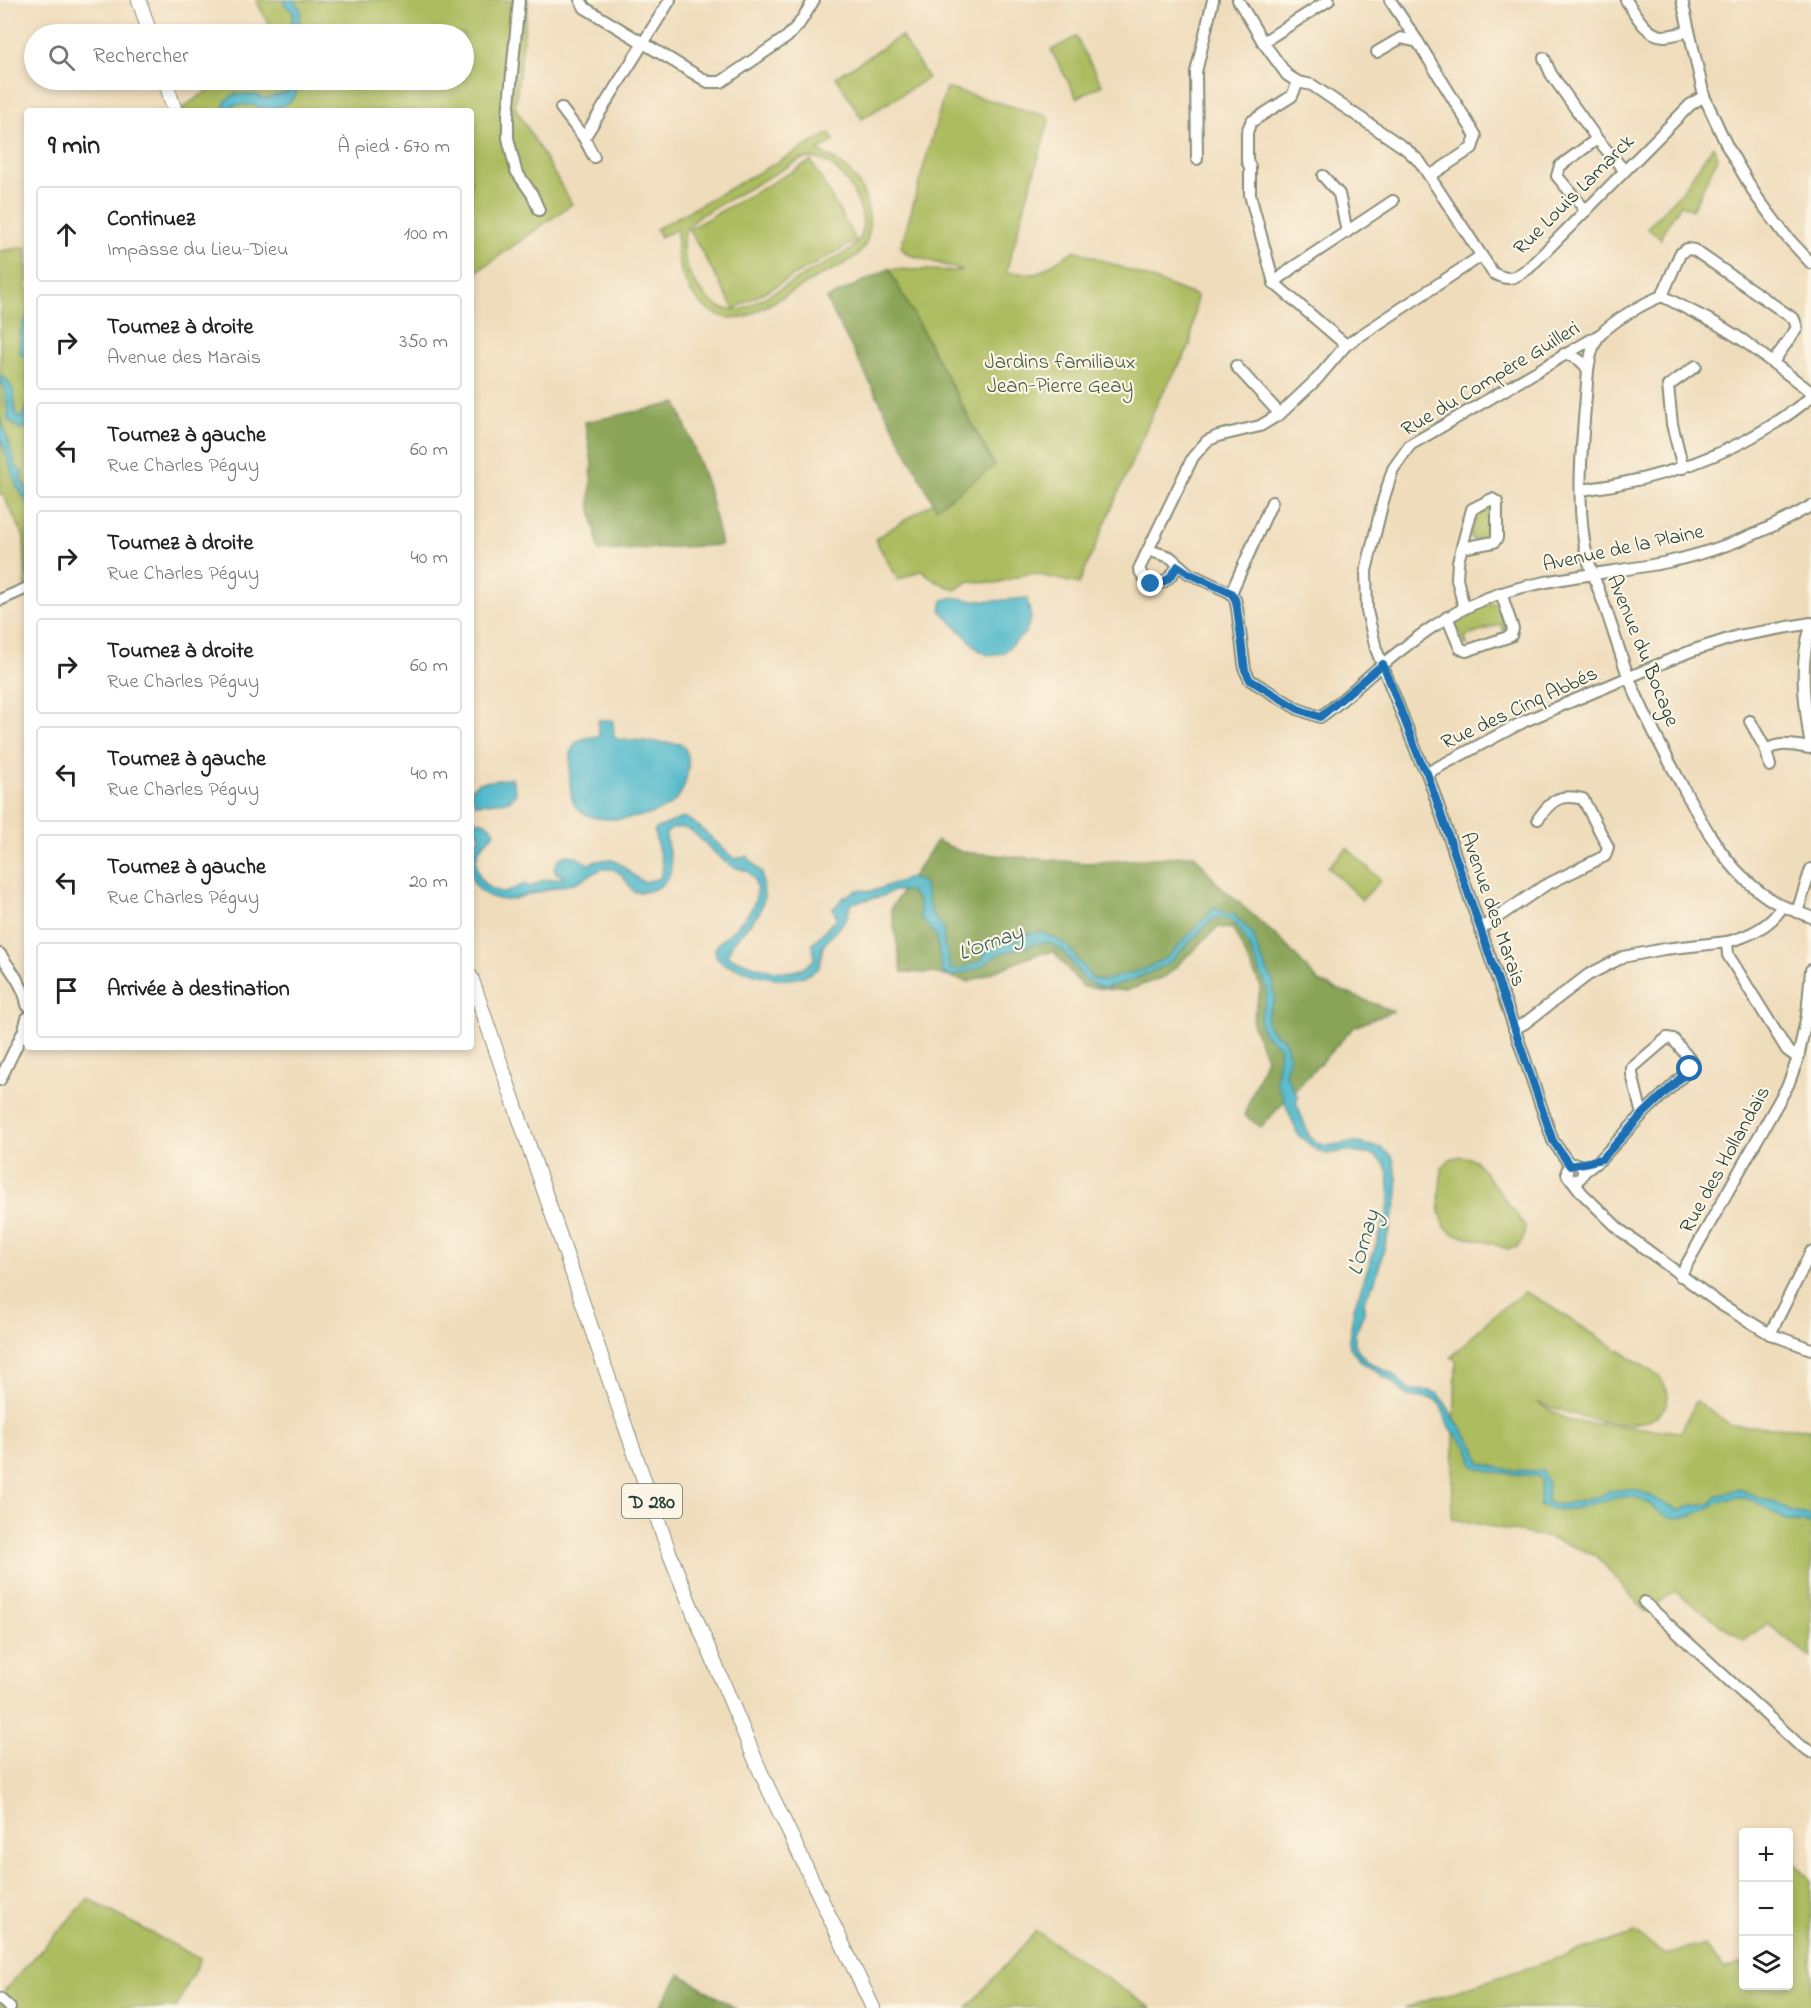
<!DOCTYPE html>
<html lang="fr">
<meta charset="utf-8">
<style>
body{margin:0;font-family:"Indie Flower",sans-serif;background:#f6f6f6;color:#222}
.controls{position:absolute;right:18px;bottom:18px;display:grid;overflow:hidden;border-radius:6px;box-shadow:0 3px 9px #0003}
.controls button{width:54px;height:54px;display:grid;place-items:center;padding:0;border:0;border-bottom:2px solid #e0e0e0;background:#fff;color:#222;font:30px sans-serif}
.stop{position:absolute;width:18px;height:18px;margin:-14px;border:4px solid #1f6fb2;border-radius:50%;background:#fff}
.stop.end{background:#1f6fb2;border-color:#fff;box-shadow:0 2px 6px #0008}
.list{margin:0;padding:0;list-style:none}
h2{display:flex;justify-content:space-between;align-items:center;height:78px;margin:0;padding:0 24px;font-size:26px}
h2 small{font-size:20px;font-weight:400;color:#767676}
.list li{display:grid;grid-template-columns:39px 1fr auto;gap:18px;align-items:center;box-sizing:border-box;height:96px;margin:0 12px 12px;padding:0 12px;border:2px solid #e0e0e0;border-radius:6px}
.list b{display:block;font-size:22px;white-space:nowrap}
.list p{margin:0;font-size:20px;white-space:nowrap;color:#767676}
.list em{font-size:20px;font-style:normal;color:#767676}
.icon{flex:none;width:33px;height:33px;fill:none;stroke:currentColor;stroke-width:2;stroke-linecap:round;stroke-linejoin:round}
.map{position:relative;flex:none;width:1811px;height:2008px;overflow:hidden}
.search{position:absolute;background:#fff;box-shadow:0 3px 9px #0003;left:24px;top:24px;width:450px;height:66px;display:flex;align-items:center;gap:15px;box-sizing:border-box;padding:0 21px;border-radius:33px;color:#767676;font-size:22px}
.panel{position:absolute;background:#fff;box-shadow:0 3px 9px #0003;left:24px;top:108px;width:450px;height:942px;border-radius:6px}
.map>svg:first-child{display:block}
</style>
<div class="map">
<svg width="1811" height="2008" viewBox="0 0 1811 2008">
<rect width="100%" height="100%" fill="#fcf5e5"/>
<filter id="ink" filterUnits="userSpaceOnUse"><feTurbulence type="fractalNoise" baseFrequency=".0167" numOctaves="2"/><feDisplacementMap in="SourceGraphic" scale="12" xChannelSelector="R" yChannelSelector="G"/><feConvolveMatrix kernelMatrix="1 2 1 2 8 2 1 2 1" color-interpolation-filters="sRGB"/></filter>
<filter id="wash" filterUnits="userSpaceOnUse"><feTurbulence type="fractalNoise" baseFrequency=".008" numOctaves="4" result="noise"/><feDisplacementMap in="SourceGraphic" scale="24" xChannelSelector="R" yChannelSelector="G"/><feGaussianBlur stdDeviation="1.35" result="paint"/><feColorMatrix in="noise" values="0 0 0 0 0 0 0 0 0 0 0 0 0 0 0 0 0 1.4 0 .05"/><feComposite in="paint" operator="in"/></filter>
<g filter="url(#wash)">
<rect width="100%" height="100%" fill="#efdcbb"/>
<g fill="#acbc5f" stroke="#667c4a" stroke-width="1.5" fill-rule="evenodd">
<polygon points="256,0 528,0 515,107 572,204 471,276 471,111 178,111 223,80 464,80 464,34 274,34"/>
<polygon points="901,36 928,78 862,119 836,77"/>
<polygon points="1076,37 1102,85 1077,98 1051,50"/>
<polygon points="946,88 1050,117 1006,272 1036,274 1075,250 1197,296 1190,346 1158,401 1079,584 1030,573 996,583 969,581 955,590 934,580 922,570 898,580 875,539 994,464 889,269 964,271 907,254 901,247"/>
<path d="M830,133L834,141L818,151C838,160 858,175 865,198C869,213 873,232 864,247C855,261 833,269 818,277C794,291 770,304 746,317C698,327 670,269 678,229L660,237L656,229ZM808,158C814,158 821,159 826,162C846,172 869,212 861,235C860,240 854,245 850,250L744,309C737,310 729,311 722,308C698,298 676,259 685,233C687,226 694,221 699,216L799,160Z"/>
<polygon points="1713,146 1718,157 1692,210 1681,204 1662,233 1661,239 1647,228 1682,191"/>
<polygon points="811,161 856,241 734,309 689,229"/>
<polygon points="27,247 27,588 26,589 24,537 3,495 0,495 0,251"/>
<polygon points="1488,505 1492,508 1492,534 1490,536 1473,540 1470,536 1476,513"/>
<polygon points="1494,603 1499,607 1507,626 1504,632 1501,624 1465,637 1467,645 1464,644 1455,626 1459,616 1488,604"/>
<polygon points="1347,848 1381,880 1362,900 1328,867"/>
<polygon points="1462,1156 1475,1160 1525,1226 1523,1240 1517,1247 1508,1249 1488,1242 1454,1234 1445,1227 1440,1212 1439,1196 1442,1168 1450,1159"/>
<path d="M1524,1292L1535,1297L1658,1375C1666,1386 1672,1396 1664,1408C1642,1442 1566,1412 1536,1402L1570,1421L1681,1432L1696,1401L1731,1425L1811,1429V1658L1767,1623L1744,1641L1674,1591L1646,1613L1596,1555L1550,1538L1452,1519L1456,1360L1451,1357L1496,1313Z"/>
<polygon points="1791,1860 1811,1880 1811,2008 1404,2008 1635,1933 1665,1954 1705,1945 1724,1970 1743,1963 1744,1986 1788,1986 1788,1862"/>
<polygon points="88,1899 200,1959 176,2008 0,2008 0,1995"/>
<polygon points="1036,1931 1151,2008 967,2008"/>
</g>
<g fill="#89a456" stroke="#547045" stroke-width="1.5">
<polygon points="889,269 994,466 936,508 826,299"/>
<polygon points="677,403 708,487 721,545 599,551 590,503 592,463 585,422"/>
<polygon points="937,841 962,852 1086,863 1195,855 1216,882 1284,943 1319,982 1393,1011 1354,1027 1261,1127 1244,1115 1266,1058 1252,1023 1261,987 1233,929 1218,927 1166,976 1126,991 1083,987 1054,952 1037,954 969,982 933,973 902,972 891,908"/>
<polygon points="680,1974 735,2008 659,2008"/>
</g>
<g fill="#4eb8cb" stroke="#367a80" stroke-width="1.5">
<polygon points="283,0 294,0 301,10 298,34 291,34 293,12 285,5"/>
<path d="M278,80L297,81C302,97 283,110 267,109C262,109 258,106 253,105C247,105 240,105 234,105L232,111H224L225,101L235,94L258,95L263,99L288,92L290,87Z"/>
<polygon points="27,316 27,358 20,353 20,333"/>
<path d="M0,375C16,384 14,398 16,414L21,418L27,407L26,428L20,429L8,420C8,410 7,399 4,389C2,383 0,382 0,375Z"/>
<polygon points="0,417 17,468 22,472 21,480 27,490 27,503 17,487 0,437"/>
<path d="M953,597C979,603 1001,601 1027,598L1031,619L1025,633L1003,653L989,655L980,651L941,611L943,600Z"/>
<path d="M598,720H611L613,721L614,737L617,739L681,744C692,753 688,771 685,783C682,792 678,800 669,806C649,819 595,827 577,808C568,800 568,755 574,745C579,738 591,737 599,736Z"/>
<polygon points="512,778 516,794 509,801 476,804 471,794 472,788 478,783"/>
<path d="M685,817L701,828L734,859L747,856L762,873L764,899L759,913L733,943L727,956C747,963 784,980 805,967C809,965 812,961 815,958L812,944L837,918L833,909L844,897L858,890L873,891L909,878L918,880L924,884L932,915L941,924L944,931V945L947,950L950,969C962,970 974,965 984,958L985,952L998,945L1018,940L1027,934L1041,932L1066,944L1092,978L1103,981L1145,969L1168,957L1214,908L1229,915L1232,913L1253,934L1259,953L1274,984L1273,991L1276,997C1274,1003 1272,1006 1269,1011C1263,1022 1271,1035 1282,1037C1292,1052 1289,1058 1285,1074L1298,1097L1296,1102L1309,1136L1318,1143L1326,1146L1352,1142L1381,1148L1392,1156L1397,1176L1398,1194L1395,1209L1375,1281L1364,1301V1312L1355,1334V1344L1359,1352L1367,1361L1393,1374L1409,1390L1431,1391L1440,1395L1458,1424L1475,1447L1480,1463L1509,1470L1543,1471L1548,1484L1547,1502L1560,1505L1603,1495L1608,1491C1616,1490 1624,1489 1632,1489C1649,1491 1664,1506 1681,1511L1688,1506L1711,1503L1717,1496L1739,1489L1777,1504L1791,1512L1811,1515V1524C1803,1522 1791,1523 1784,1519C1769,1511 1757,1498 1739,1498C1719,1497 1701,1517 1678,1518C1661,1519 1650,1499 1633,1497C1601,1494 1572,1520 1539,1505L1541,1480L1538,1476L1493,1472L1473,1466L1468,1448L1450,1428L1440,1404L1437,1400L1407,1396L1390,1380L1360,1361L1350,1347L1349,1340L1354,1308L1387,1214L1390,1197L1388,1173L1384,1163L1373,1155L1345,1151L1327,1154L1317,1150L1298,1135L1276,1080L1280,1047C1273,1040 1264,1037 1261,1027C1257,1015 1268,1003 1267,991C1266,981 1260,974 1257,965C1250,950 1238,909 1213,919L1168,964L1130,981L1104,988L1092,984L1084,979L1063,951L1048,942L1034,944L999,954L977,969L950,977L942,972L936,936L920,917L919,902L910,891H893L883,896L852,903L846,919L823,946L819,968C788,991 757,973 723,964C719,960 714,955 715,949C717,943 723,939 728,935C743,921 766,900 753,877C749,868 737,870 730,865C716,856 704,842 692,831C682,826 675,826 666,833C666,844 671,856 671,867C670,886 651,893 634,892L622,875L613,869H601L577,882L509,900C480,900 465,881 471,852C472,847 477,840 480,835L479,833L471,831V820C483,821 488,822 495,832C491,837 486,841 482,846C471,858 477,881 491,889C495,891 501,892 505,893L524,884L531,887L543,880L563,878V876L556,873L554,868C563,849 574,854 588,864C622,851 618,869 644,882L660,878L663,867L654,832L657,828Z"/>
</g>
</g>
<g filter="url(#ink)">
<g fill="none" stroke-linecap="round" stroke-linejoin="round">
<g stroke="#878c78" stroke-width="14">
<g id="minor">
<polyline points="519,0 508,115 508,138 516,171 532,194 539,210"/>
<polyline points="580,0 585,8 708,82 721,82 787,37 799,24 814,0"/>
<path d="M1238,0L1263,42L1287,75L1298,82L1312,85L1406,149L1420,162L1493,273C1510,282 1514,278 1529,268L1690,105L1704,96"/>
<polyline points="1390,0 1418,42"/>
<path d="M1626,0C1635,13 1646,36 1664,36C1672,36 1681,33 1689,31"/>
<polyline points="1682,0 1704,96 1727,146 1756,196 1786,236 1811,263"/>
<polyline points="1263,42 1329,0"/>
<polyline points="1377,52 1401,38 1418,42 1476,136 1472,148 1430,176"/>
<polyline points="1544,58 1551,74 1597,139"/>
<polyline points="561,108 584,138 670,0"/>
<polyline points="584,138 594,157"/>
<polyline points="1197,159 1196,72 1213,0"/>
<polyline points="1323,176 1339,194 1347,232"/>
<polyline points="1586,211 1557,176 1560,166 1597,139 1624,170"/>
<polyline points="1274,283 1250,195 1250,167 1247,161 1247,132 1251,122 1292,96 1298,82"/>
<polyline points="1274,283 1292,268 1393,201"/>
<polyline points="1274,283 1346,345"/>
<path d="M1564,354C1576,357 1582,360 1588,370C1590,359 1592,343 1601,334C1614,320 1644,303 1662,296"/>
<polyline points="1773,362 1797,328 1794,319 1694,250 1687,249 1680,254 1662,296 1717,324 1744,341 1811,392"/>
<polyline points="1236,366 1280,414"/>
<path d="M1588,370C1584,428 1575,489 1585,547C1589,568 1598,587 1605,607C1613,630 1620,653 1628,676C1644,715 1664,752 1684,789C1700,819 1720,856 1745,879C1769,902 1781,906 1811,917"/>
<polyline points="1683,468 1672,424 1668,386 1696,366"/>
<path d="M1582,490C1664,479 1746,451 1811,397"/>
<polyline points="1462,548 1494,542 1497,538 1497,502 1492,499 1472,509 1458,562 1457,579 1464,608"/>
<polyline points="1148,550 1193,457 1207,441 1218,436 1260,426 1280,414 1317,379 1346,345 1481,256"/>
<path d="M1178,565C1167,585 1150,594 1139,569L1148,550L1170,557L1188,573L1231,593L1235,599L1237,608L1245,670L1250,680L1298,709L1320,717C1342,702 1361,682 1382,665C1414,639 1447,614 1485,599C1541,577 1609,574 1668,562C1718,551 1767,531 1811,506"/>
<polyline points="1231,593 1272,502"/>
<polyline points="0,600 27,588"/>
<polyline points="1447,617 1460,648 1466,651 1511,636 1513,629 1501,593"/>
<polyline points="1750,721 1766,750 1770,766"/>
<path d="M1766,750C1782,741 1794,746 1811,748C1805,706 1798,667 1811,626"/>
<polyline points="1427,773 1525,721 1691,651 1738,636 1811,623"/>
<path d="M1782,907C1771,926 1747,937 1727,942L1728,955L1787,1050L1798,1058L1807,1015L1811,970"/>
<polyline points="1797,912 1811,869"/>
<path d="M1480,929L1544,886L1605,856L1608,847L1583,799C1559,793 1551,801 1538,819"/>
<path d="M0,954C10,969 25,987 27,1005"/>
<polyline points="1514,1029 1525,1023 1588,975 1623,957 1664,949 1727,942"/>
<polyline points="0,1080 24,1030 27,1018"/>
<circle cx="1575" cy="1172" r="8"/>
<polyline points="1570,1165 1553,1141 1427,773 1421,763 1376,649 1367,611 1366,571 1383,501 1393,469 1410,445 1599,335"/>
<polyline points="1584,1172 1601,1159 1642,1115 1690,1069 1692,1062 1673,1039 1667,1038 1632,1068 1632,1074 1642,1115"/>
<polyline points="1572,1180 1582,1193 1620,1230 1720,1304 1770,1334 1811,1349"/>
<polyline points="1680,1276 1788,1085 1798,1058"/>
<polyline points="1770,1334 1811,1252"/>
<polyline points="1644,1602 1798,1744 1811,1752"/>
<polyline points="0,1999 10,2008"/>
</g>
</g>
<g stroke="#878c78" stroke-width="16">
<g id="major">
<polyline points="139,0 150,34"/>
<polyline points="165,80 175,111"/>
<polyline points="471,977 592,1330 669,1552 694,1614 761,1773 873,2008"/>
</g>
</g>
<use href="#minor" stroke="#fff" stroke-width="10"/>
<use href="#major" stroke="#fff" stroke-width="14"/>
</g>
</g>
<g fill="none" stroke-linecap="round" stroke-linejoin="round" filter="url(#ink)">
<path stroke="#1f6fb2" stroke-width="8" d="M1151,584C1165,585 1171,577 1178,566L1188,573L1231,593L1235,599L1237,608L1245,670L1250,680L1298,709L1320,717L1383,664L1421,763L1427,773L1553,1141L1570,1166L1602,1159L1642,1115L1690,1069"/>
</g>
<g text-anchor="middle" stroke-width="4.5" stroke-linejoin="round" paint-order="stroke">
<rect fill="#fcf5e5" stroke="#617469" stroke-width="1.5" x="622" y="1484" width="60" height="34" rx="4.5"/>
<g font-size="20" font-weight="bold" fill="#1f3d34">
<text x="652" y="1508">D 280</text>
</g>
<g font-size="21" fill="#1f3d34" stroke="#fcf5e5">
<text transform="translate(1573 194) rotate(-45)" y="7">Rue Louis Lamarck</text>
<text transform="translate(1490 378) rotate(-31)" y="7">Rue du Compère Guilleri</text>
<text transform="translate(1623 547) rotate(-12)" y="7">Avenue de la Plaine</text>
<text transform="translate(1644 650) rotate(68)" y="7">Avenue du Bocage</text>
<text transform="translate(1519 707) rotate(-25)" y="7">Rue des Cinq Abbés</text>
<text transform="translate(1494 909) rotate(71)" y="7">Avenue des Marais</text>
<text transform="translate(1724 1159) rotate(-61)" y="7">Rue des Hollandais</text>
</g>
<g font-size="21" fill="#425d3f" stroke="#fcf5e5">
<text x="1060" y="368">Jardins familiaux<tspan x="1060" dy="24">Jean-Pierre Geay</tspan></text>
</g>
<g font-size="22" font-style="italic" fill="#2b5c5a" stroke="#fcf5e5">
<text transform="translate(990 941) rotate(-20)" y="8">L'Ornay</text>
<text transform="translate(1362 1242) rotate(-74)" y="8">L'Ornay</text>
</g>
</g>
</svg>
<div class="controls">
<button>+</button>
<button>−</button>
<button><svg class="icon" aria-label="layers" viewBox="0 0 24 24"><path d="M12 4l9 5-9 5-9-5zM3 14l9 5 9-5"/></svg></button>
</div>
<div class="stop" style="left:1690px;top:1069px"></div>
<div class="stop end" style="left:1151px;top:584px"></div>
<div class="search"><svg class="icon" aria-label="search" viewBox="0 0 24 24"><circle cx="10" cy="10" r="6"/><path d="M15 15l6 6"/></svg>Rechercher</div>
<section class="panel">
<h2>9 min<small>À pied · 670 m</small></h2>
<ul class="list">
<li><svg class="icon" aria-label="ahead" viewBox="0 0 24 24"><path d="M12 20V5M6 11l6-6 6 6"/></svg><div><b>Continuez</b><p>Impasse du Lieu-Dieu</p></div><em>100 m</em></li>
<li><svg class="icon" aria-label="right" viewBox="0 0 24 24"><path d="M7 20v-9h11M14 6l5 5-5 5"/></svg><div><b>Tournez à droite</b><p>Avenue des Marais</p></div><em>350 m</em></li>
<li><svg class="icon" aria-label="left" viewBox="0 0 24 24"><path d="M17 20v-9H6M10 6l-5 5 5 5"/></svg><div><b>Tournez à gauche</b><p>Rue Charles Péguy</p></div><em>60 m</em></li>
<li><svg class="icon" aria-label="right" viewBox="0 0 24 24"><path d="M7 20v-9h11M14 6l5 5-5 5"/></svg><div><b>Tournez à droite</b><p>Rue Charles Péguy</p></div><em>40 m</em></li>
<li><svg class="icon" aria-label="right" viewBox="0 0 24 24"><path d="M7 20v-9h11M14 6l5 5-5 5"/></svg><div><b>Tournez à droite</b><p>Rue Charles Péguy</p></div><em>60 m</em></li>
<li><svg class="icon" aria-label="left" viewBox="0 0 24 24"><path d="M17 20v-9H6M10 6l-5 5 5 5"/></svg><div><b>Tournez à gauche</b><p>Rue Charles Péguy</p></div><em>40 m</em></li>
<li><svg class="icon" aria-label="left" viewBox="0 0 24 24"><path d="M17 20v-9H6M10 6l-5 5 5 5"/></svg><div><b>Tournez à gauche</b><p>Rue Charles Péguy</p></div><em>20 m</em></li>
<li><svg class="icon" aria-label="arrive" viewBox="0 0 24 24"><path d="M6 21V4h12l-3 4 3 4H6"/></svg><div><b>Arrivée à destination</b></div></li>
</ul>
</section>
</div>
